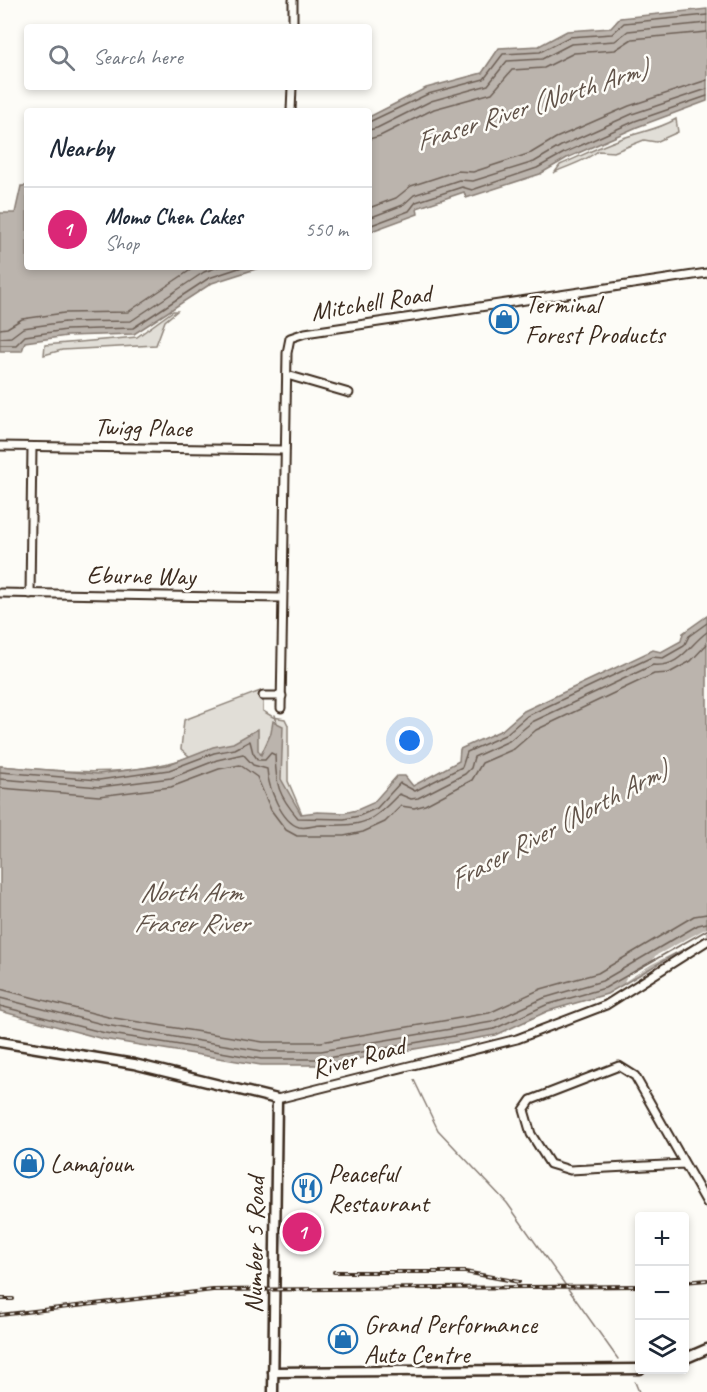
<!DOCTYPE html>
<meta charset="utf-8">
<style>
body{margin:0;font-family:Caveat,sans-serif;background:#f2f2f3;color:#1f2937}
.controls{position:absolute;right:18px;bottom:18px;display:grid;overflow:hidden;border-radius:6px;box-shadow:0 3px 9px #0003}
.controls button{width:54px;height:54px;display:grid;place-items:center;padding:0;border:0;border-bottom:2px solid #e0e1e3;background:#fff;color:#1f2937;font:30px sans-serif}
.you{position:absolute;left:410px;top:741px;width:21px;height:21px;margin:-15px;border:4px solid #fff;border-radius:50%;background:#1a73e8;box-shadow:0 0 0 9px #1a73e833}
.badge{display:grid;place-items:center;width:39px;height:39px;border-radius:50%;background:#db2777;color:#fff;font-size:20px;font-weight:700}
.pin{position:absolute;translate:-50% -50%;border:3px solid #fff;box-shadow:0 2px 6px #0006}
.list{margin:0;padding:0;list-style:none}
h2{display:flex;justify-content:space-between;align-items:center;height:78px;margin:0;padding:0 24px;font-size:26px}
h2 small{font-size:20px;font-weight:400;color:#747a83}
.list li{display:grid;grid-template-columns:39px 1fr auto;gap:18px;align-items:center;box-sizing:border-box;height:84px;padding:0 24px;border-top:2px solid #e0e1e3}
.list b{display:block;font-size:22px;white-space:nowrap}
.list p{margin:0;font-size:20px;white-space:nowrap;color:#747a83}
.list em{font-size:20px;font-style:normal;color:#747a83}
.icon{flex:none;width:33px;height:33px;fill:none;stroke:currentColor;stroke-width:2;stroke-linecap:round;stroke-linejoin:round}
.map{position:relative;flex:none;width:707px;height:1392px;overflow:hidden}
.search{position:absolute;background:#fff;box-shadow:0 3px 9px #0003;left:24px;top:24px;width:348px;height:66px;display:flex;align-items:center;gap:15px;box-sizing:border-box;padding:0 21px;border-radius:6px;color:#747a83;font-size:22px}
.panel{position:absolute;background:#fff;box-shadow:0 3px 9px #0003;left:24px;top:108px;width:348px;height:162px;border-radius:6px}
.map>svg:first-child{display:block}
</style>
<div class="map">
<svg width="707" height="1392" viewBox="0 0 707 1392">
<rect width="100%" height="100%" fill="#fdfcf7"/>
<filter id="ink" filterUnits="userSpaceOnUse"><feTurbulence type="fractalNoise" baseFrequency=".0167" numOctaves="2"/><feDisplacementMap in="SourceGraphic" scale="12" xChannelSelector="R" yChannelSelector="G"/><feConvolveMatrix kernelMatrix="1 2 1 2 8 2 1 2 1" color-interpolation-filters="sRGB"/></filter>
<g filter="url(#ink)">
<g fill="#e1ded7" stroke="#8e847a" stroke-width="1.5">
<path d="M676,119L678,132L656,142L644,140L614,152L598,151C586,161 570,165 555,172L560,165C579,157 598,147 618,140C638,132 658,130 676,119Z"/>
<polygon points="173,311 177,311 165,321 156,345 62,350 44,355 45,345 137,337"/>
<path d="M263,690V711L273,717L285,719L288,725V781L302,814L0,766C65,772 127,778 190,757L181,749L184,720Z"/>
</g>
<g fill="#bbb4ad" stroke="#887d74" stroke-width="1.5">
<polygon points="707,9 707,101 637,127 567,158 540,174 466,198 464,192 417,208 418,214 369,232 369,117 426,88 482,73 499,48 539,46 567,31 611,28 620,18"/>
<polygon points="21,186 27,186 27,267 262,267 212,283 134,334 67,336 25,342 22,351 0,351 0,213 15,213"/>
<polygon points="707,616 707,935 607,994 548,1011 496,1035 322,1065 261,1065 103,1039 0,1011 0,766 98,774 167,765 213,747 233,743 258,729 258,750 261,755 271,733 273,721 283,726 281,779 301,814 317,812 344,813 357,810 373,803 397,776 405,776 413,786 459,761 460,749 502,730 524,711 653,650 661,652 681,641 683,633"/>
</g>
<polygon fill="#fdfcf7" points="707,928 707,937 652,964 624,982 628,974 653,960 655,956"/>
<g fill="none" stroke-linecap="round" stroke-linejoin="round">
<g stroke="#6e6157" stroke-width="1.5">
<polyline points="369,122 428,94 484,79 503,54 540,52 569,37 612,34 624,23 707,15"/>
<polyline points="369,130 377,128 431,101 488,85 507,61 542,59 571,44 615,41 628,31 707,23"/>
<polyline points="369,139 380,136 434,109 492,93 512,70 544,68 574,53 615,50 632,39 707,32"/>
<polyline points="369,208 396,198 411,186 457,171 473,172 531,153 556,138 629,106 707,80"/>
<polyline points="369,218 403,205 414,195 459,180 473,181 534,162 561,146 632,114 707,89"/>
<polyline points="369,226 409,211 416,202 462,187 472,190 537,168 564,153 635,121 707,96"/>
<polyline points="0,329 7,328 22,319 64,313 128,312 195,267"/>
<polyline points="0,338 11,337 23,328 65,322 131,321 204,272 218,267"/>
<polyline points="0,345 16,345 25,336 66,330 133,328 209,278 242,267"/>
<path d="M0,772L99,780L169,770L214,753L235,749L250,741L253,753L258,760H265L271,753L275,755C276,785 278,795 298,818L344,819L359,816L377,808L400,783L415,791L462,767L467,752L505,735L527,716L652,657L663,658L684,646L689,636L707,623"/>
<path d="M0,779L100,787L171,778L217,760L243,754L253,765L267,769C268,786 281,822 299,827C307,829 314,825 322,825C364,826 370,824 399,794L411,799L418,798L465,774L471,768L474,757L509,741L532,722L653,665C680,668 689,645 707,632"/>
<polyline points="0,788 99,796 171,787 219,769 240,765 257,777 271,810 286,830 297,836 344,836 363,832 385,822 401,806 414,808 425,805 472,780 482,763 514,749 536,730 654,674 669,673 691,661 707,644"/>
<polyline points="0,989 108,1017 182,1029 263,1042 321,1042 489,1013 541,989 598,973 694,916 707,914"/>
<polyline points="0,998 106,1025 181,1038 262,1051 321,1051 492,1022 544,998 602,981 698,925 707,923"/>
<polyline points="0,1006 105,1033 180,1045 261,1059 322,1059 494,1029 546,1005 605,988 707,930"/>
</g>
<g stroke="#887d74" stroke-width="1.5">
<polyline points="275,715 277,723"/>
<polyline points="414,1080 438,1130 507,1203 618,1359"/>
<polyline points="635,1382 639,1392"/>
</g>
<g stroke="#3b2a1e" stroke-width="11">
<g id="minor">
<polyline points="293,27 293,0"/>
<polyline points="291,111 292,87"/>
<polyline points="287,375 349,393"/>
<polyline points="0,446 284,450"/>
<polyline points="0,593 282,598"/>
<polyline points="30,594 32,447"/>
<polyline points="263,696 282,696"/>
<polyline points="281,708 287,353 290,338 305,333 707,273"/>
<polyline points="277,1099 517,1039 606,1005 707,941"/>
<polyline points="684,1164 570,1170 550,1164 531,1134 524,1110 531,1100 619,1066 635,1076 707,1203"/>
</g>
</g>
<g stroke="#3b2a1e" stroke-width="13">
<g id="tertiary">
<polyline points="0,1042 134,1064 277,1099 273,1392"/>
<polyline points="684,1359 707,1349"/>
<polyline points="273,1372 640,1369"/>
</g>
</g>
<use href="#minor" stroke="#fdfcf7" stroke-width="7"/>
<use href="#tertiary" stroke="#fdfcf7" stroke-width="8"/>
<g stroke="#3b2a1e" stroke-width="4">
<g id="rail">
<polyline points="334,1272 465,1272 519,1282"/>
<polyline points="684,1282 707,1280"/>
<polyline points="0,1299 13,1299"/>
<polyline points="0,1315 213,1290 640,1286"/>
</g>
</g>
<use href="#rail" stroke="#fdfcf7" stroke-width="1.5" stroke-dasharray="4.5" stroke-linecap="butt"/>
</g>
</g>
<defs>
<g id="shop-ring" transform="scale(1.5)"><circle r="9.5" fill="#fdfcf7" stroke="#1f6fb2" stroke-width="1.5"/><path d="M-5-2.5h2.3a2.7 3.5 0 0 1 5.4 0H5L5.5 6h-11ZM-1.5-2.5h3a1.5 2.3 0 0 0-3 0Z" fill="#1f6fb2"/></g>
<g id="restaurant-ring" transform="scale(1.5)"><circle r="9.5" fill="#fdfcf7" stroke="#1f6fb2" stroke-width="1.5"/><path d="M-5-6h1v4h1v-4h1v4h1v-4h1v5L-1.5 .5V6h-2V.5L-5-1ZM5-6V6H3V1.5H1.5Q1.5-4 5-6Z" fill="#1f6fb2"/></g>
</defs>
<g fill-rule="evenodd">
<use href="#shop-ring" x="504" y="319"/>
<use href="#shop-ring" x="29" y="1163"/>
<use href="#restaurant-ring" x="307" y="1188"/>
<use href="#shop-ring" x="343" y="1339"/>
</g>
<g text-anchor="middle" stroke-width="5" stroke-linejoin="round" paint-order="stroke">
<g font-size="26" fill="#3b2a1e" stroke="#fdfcf7">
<text transform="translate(371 302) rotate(-9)" y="9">Mitchell Road</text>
<text transform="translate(143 427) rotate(1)" y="9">Twigg Place</text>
<text transform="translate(141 575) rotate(1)" y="9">Eburne Way</text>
<text transform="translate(358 1057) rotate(-15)" y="9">River Road</text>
<text transform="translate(254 1245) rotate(-89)" y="9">Number 5 Road</text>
</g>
<g font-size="26" fill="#3b2a1e" stroke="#fdfcf7" text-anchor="start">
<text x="525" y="313">Terminal<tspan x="525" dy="30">Forest Products</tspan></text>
<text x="50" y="1172">Lamajoun</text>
<text x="328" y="1182">Peaceful<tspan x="328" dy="30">Restaurant</tspan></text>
<text x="364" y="1333">Grand Performance<tspan x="364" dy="30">Auto Centre</tspan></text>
</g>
<g font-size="27" font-style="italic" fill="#615349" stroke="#fdfcf7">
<text transform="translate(531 105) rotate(-18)" y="9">Fraser River (North Arm)</text>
<text transform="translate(558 825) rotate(-28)" y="9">Fraser River (North Arm)</text>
<text x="191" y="901">North Arm<tspan x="191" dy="31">Fraser River</tspan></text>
</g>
</g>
</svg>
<div class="controls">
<button>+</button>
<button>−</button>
<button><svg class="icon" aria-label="layers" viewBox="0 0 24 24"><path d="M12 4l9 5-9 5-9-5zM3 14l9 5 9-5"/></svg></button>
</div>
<div class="you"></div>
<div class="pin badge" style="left:302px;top:1232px">1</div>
<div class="search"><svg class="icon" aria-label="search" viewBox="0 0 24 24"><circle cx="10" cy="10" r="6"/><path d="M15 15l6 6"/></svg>Search here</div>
<section class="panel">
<h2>Nearby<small></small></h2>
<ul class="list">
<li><span class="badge">1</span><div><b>Momo Chen Cakes</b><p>Shop</p></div><em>550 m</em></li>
</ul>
</section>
</div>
